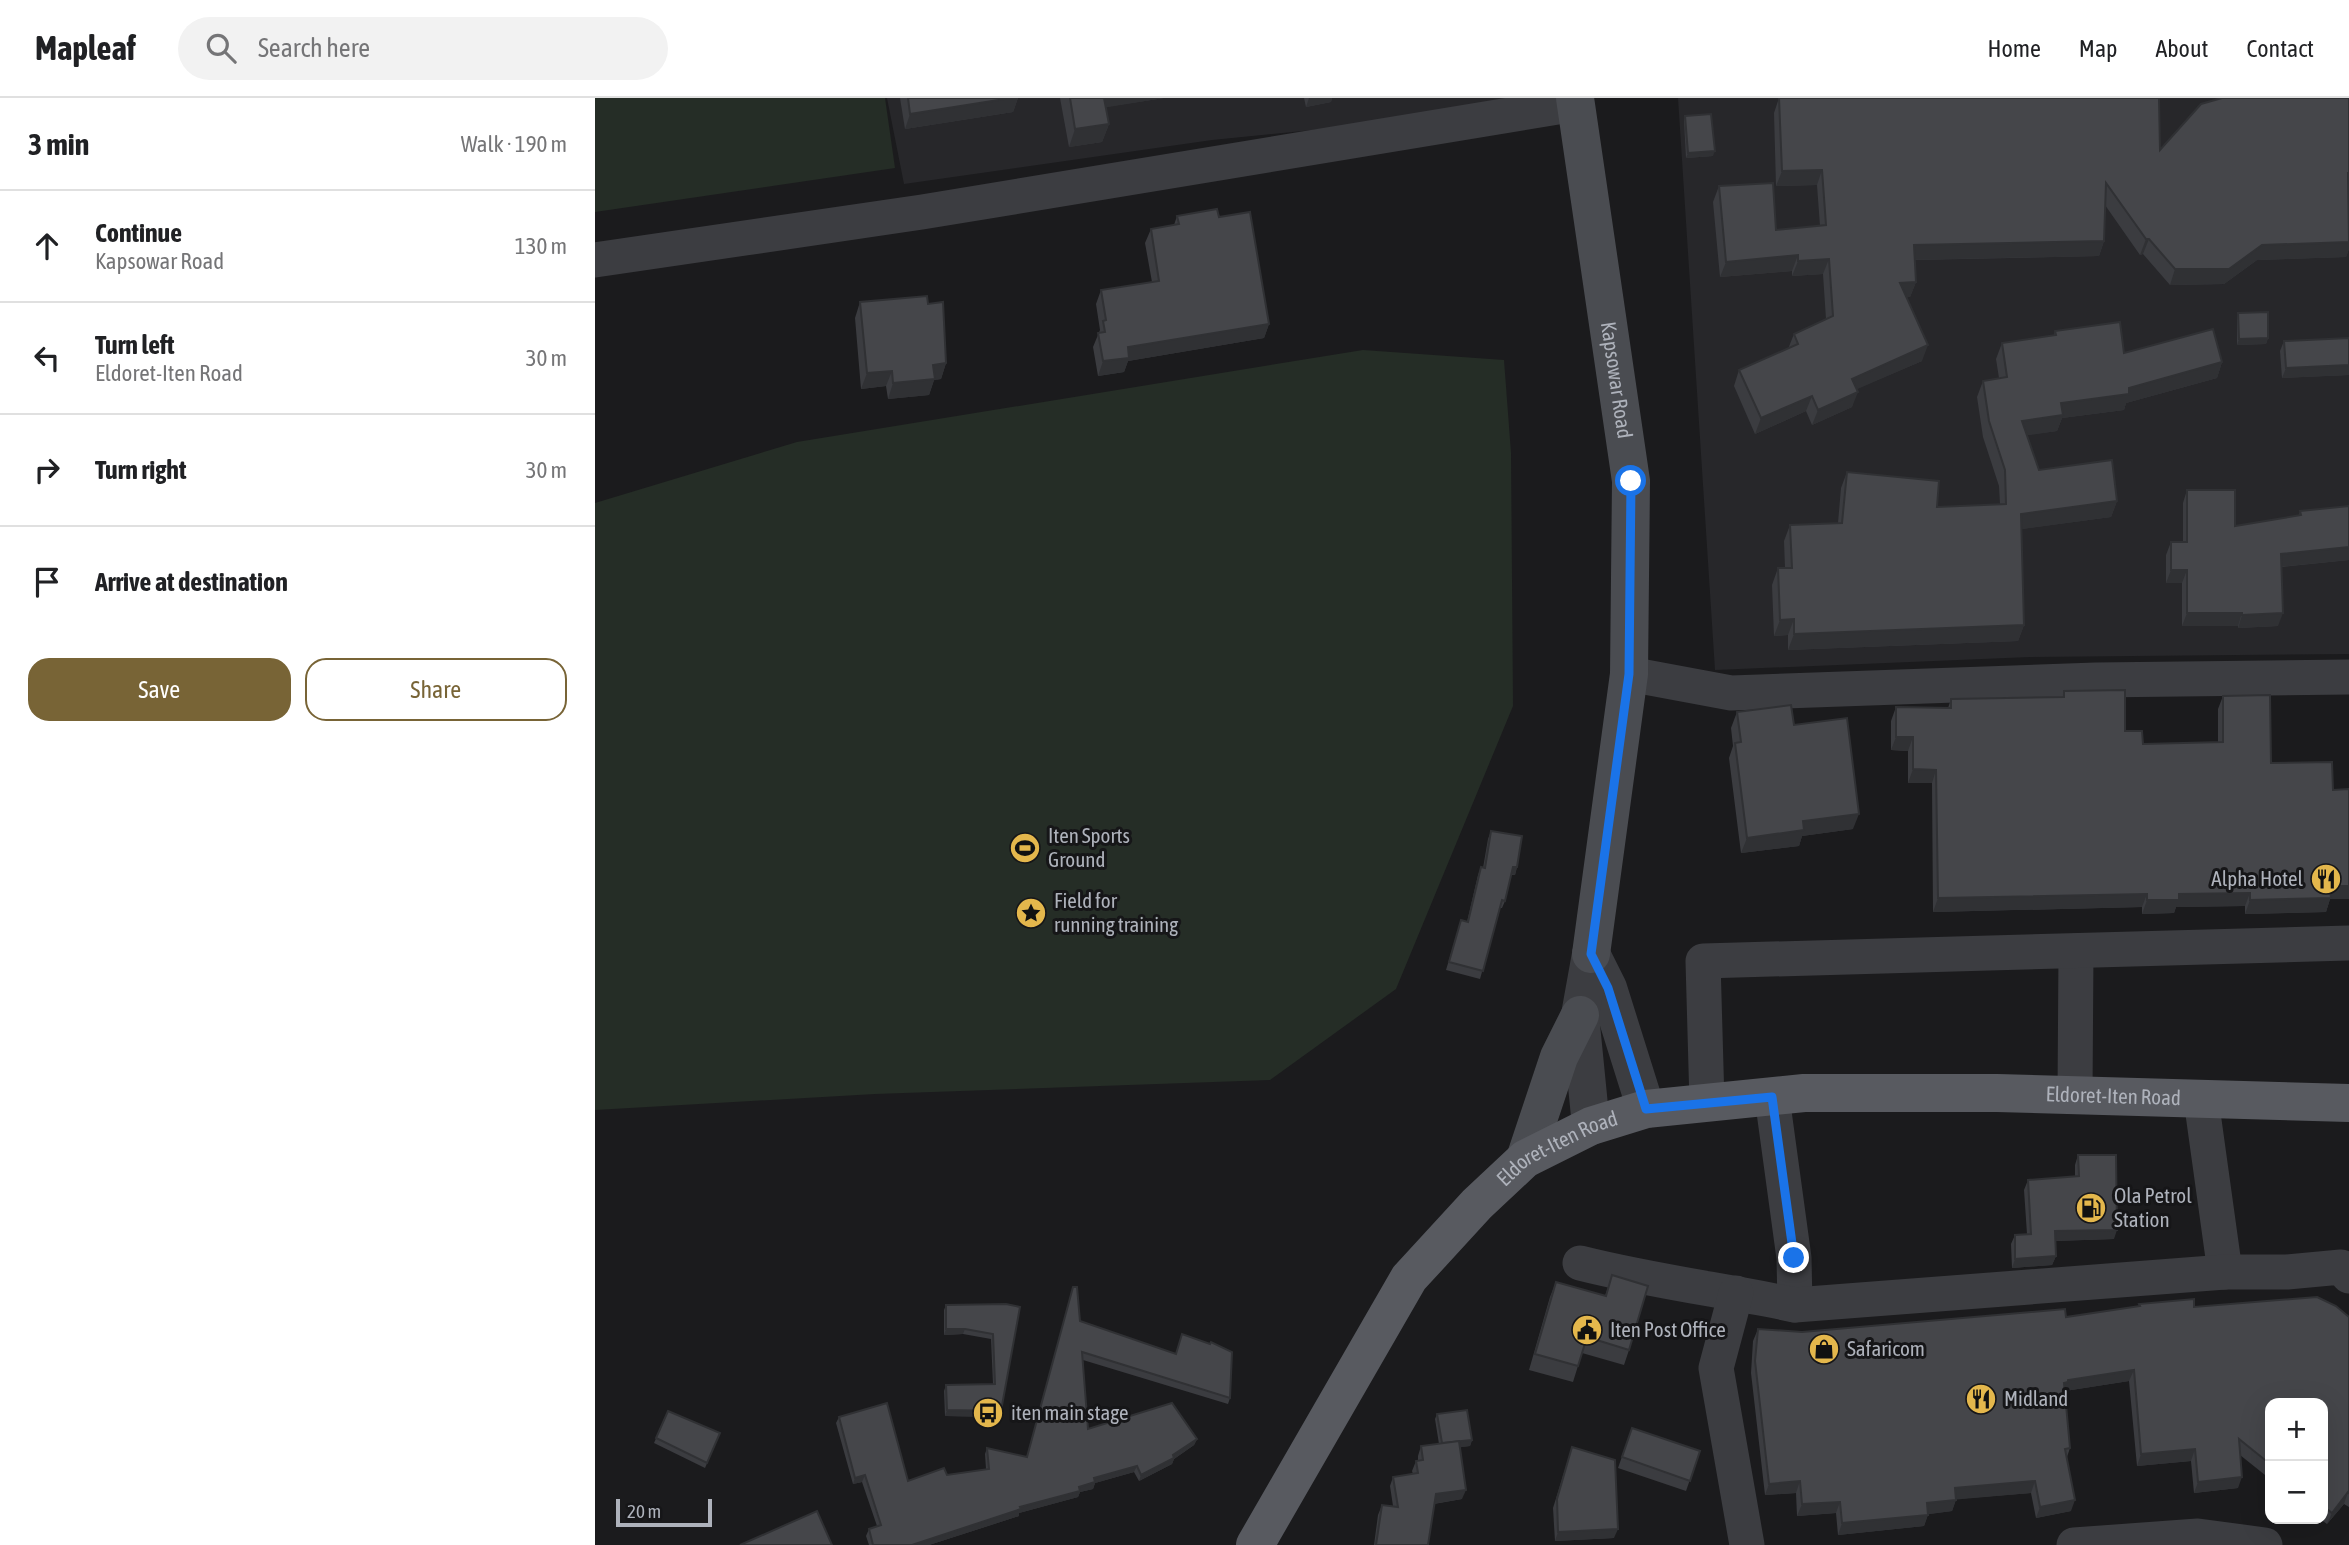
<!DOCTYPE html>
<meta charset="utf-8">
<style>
body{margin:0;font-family:"Asap Condensed",sans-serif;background:#f2f2f2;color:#202124}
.controls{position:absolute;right:21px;bottom:21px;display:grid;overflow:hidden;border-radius:14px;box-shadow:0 7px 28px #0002}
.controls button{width:63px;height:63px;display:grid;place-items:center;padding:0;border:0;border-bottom:2px solid #e0e0e0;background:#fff;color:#202124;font:35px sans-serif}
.scale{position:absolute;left:21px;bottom:18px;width:96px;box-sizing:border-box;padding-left:7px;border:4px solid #aeb2bb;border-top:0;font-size:19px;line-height:24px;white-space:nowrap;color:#aeb2bb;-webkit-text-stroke:5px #161618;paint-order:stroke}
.stop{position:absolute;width:21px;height:21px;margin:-16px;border:5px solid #1a73e8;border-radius:50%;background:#fff}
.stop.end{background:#1a73e8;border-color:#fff;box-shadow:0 2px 7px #0008}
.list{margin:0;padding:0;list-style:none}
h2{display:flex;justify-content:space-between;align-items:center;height:91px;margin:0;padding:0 28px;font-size:30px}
h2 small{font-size:23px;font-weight:400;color:#757577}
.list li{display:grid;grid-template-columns:46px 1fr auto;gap:21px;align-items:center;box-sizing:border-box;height:112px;padding:0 28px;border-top:2px solid #e0e0e0}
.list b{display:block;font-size:26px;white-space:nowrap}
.list p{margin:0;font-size:23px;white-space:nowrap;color:#757577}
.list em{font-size:23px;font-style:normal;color:#757577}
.actions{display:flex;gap:14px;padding:21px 28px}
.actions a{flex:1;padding:16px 0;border:2px solid #786436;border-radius:21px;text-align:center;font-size:24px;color:#786436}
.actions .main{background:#786436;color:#fff}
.icon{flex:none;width:38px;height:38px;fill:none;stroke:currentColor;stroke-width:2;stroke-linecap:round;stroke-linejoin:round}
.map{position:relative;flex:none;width:1754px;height:1447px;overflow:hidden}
header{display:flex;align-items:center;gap:42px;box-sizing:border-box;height:98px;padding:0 35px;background:#fff;border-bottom:2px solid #e0e0e0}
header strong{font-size:33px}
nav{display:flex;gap:38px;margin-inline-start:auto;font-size:24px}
.search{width:490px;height:63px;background:#f2f2f2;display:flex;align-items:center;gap:18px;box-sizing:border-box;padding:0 24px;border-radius:38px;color:#757577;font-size:26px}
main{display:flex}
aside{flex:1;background:#fff}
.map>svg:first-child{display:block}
</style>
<header>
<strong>Mapleaf</strong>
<div class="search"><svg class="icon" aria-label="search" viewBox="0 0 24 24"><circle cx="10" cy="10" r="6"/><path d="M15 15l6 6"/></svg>Search here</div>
<nav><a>Home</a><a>Map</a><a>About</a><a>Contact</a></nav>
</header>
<main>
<aside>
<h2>3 min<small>Walk · 190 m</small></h2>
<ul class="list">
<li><svg class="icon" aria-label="ahead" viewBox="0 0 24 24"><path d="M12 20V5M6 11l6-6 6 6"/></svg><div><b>Continue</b><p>Kapsowar Road</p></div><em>130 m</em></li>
<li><svg class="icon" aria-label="left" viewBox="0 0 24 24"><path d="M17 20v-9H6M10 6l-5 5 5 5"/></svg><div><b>Turn left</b><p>Eldoret-Iten Road</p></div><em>30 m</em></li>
<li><svg class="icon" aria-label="right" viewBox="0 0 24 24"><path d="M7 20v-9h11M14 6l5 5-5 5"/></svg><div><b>Turn right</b></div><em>30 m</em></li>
<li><svg class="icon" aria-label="arrive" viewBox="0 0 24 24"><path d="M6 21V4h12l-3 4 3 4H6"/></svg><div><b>Arrive at destination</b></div></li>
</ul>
<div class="actions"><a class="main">Save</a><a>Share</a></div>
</aside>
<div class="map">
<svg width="1754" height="1447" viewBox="0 0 1754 1447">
<rect width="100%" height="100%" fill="#1b1b1d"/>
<g fill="#27272a">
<polygon points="292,0 927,0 928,11 617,42 309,86"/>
<polygon points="1083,0 1754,0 1754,556 1435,559 1120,572"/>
</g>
<g fill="#252d26">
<polygon points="0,0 290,0 300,70 0,114"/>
<polygon points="768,252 909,262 916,355 918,608 801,891 675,982 280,996 0,1012 0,405 202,344"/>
</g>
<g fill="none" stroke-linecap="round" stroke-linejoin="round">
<g stroke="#3c3d41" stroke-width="35">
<polyline points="0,162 327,114 981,6"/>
<polyline points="1034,576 1136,595 1501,582 1754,579"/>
<polyline points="1480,997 1481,853"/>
<polyline points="1177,999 1199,1160 1200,1207"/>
<polyline points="1606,1001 1630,1174"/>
<polyline points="1112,1005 1108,863 1754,845"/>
<path d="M985,1165C1056,1183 1128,1192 1200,1207L1630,1174H1692L1746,1169L1754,1178"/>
<polyline points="1141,1195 1121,1270 1152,1447"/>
<polyline points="1479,1447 1603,1438 1670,1447"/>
</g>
<g stroke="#3c3d41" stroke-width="38">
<polyline points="996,856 1013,890 1051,1011"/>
<polyline points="996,1028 985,917 996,856"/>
</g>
<g stroke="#4a4c51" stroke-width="38">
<path id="s1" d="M980,0L1036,383L1034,576L996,856"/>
<polyline points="930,1061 964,959 985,917"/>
</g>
<path stroke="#585a60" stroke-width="38" id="s2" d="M660,1447L814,1180L882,1106L930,1061L996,1028L1051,1011L1209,995H1402L1754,1005"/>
</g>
<g fill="#3b3c40">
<polygon points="305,0 423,0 418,14 310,31"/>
<polygon points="465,0 569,0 510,9 514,26 507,44 474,49"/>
<polygon points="709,0 737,0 736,4 711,9"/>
<polygon points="1184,0 1565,52 1754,0 1754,151 1751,159 1662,162 1629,186 1575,187 1548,156 1545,157 1510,107 1509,143 1504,158 1320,162 1321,184 1315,199 1312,199 1327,263 1261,291 1257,309 1217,327 1211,313 1160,336 1139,288 1144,272 1193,251 1199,236 1231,221 1228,176 1197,178 1197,173 1125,179 1118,104 1124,88 1181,132 1225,128 1222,87 1181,88 1179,15"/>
<polygon points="1090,18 1118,58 1091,60 1089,23"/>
<polygon points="582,118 624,119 674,226 669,240 533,263 529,274 503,278 498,249 505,232 501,206 506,192 557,184 550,145 556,131 579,127"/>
<polygon points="265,204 333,206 351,265 346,281 339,282 334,297 293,301 291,288 266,291 260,220"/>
<polygon points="1643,215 1673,240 1671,246 1642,247 1642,220"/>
<polygon points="1460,233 1529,255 1627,264 1622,280 1531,305 1529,312 1467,320 1462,333 1432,337 1444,372 1522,403 1516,419 1426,431 1429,527 1423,543 1193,552 1193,537 1179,538 1177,487 1183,470 1190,470 1189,443 1195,427 1243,425 1246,390 1252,374 1342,409 1405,406 1404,388 1388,339 1382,299 1388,283 1404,280 1401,261 1407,245 1459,237"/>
<polygon points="1754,240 1754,277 1687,280 1685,253 1689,243"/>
<polygon points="1592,392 1640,428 1704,417 1705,413 1754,462 1687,469 1683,528 1643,530 1643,528 1587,528 1587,485 1571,485 1571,457 1576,444 1588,444 1588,405"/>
<polygon points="1469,593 1530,633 1548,646 1623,645 1623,611 1628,598 1676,665 1735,801 1731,814 1650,816 1650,808 1581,809 1579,815 1547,816 1547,809 1338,814 1337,685 1313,685 1313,653 1296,652 1296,623 1301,609 1353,610 1356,601 1467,599"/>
<polygon points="1142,614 1199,627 1258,731 1207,738 1204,748 1146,755 1134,660 1138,648 1136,630"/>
<polygon points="896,733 922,769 920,777 916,777 910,803 907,810 905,810 885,881 851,872 866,822 872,824 883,777 886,769 888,770 893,741"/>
<polygon points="1483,1057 1519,1141 1460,1143 1461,1158 1457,1167 1417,1170 1416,1146 1420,1137 1432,1136 1429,1092 1433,1082 1480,1079 1480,1067"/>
<polygon points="1017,1177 1034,1252 1029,1267 987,1255 978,1284 934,1272 955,1199 961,1184 1010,1198"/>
<polygon points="478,1189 485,1223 635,1300 633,1306 488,1262 493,1331 602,1341 599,1347 579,1361 577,1366 544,1383 539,1374 500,1385 498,1391 485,1394 483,1399 424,1415 424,1418 334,1447 274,1447 271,1438 274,1431 282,1428 267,1384 258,1386 241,1325 244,1319 313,1383 391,1371 390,1356 392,1350 432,1359"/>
<polygon points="411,1206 404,1319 350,1318 349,1293 351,1287 398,1286 396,1241 368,1236 349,1237 349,1212 351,1207"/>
<polygon points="1544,1206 1754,1219 1754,1409 1749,1406 1732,1426 1725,1421 1728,1421 1728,1305 1675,1305 1675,1381 1645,1357 1643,1390 1599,1395 1596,1363 1542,1368 1534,1283 1470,1293 1475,1350 1472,1359 1476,1413 1441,1420 1436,1395 1361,1401 1357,1413 1333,1416 1329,1428 1243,1437 1241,1415 1202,1418 1201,1395 1170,1397 1156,1275 1158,1243 1163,1231 1207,1234 1471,1219 1544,1208"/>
<polygon points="73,1313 125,1335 110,1370 59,1345"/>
<polygon points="842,1316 877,1342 875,1348 865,1349 867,1401 839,1406 833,1447 779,1447 783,1417 787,1407 798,1408 795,1388 798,1379 818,1376 817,1373 821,1363 823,1362 823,1358 826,1348 844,1346 840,1321"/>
<polygon points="1037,1330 1105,1353 1091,1393 1023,1370"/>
<polygon points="977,1349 1019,1440 960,1443 958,1410"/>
</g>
<g fill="#303134">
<polygon points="416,0 423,0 418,14 310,31 315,16"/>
<polygon points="505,0 569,0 501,11"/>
<polygon points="714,0 737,0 736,4 711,9"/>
<polygon points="514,26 507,44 474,49 480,31"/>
<polygon points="1120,53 1118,58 1091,60 1093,55"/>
<polygon points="1227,72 1222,87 1181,88 1187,73"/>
<polygon points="1551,141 1554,141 1548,156 1545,157"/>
<polygon points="1509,143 1504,158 1313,162 1319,147"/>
<polygon points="1754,144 1754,151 1751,159 1662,162 1629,186 1575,187 1580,171 1667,147"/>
<polygon points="1203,157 1197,173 1125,179 1131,164"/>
<polygon points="1234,161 1228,176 1197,178 1203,163"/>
<polygon points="1321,184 1315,199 1299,200 1305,185"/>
<polygon points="674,226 669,240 533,263 529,274 503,278 508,263 533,249"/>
<polygon points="1673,240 1671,246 1642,247 1644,241"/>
<polygon points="1333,247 1327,263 1251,296 1257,281"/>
<polygon points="1627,264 1622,280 1531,305 1529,312 1467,320 1462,333 1421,339 1427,323 1466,305 1534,290"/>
<polygon points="351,265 346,281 339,282 334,297 293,301 298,285 338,267"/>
<polygon points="1754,267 1754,277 1687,280 1691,270"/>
<polygon points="297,273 291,288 266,291 272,275"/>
<polygon points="1263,294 1257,309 1217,327 1223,312"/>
<polygon points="1217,298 1211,313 1160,336 1166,320"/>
<polygon points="1522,403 1516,419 1420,432 1426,416"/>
<polygon points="1754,449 1754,462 1682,469 1686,456"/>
<polygon points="1576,472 1592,472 1587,485 1571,485"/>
<polygon points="1592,515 1647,515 1643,528 1587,528"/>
<polygon points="1688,515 1683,528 1643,530 1647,517"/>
<polygon points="1199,521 1193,537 1179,538 1185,522"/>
<polygon points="1429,527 1423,543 1193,552 1199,536"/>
<polygon points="1301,639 1318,639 1313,653 1296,652"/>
<polygon points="1318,671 1341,672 1337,685 1313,685"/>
<polygon points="1264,716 1258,731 1207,738 1204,748 1146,755 1152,740 1208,723"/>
<polygon points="918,769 922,769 920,777 915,776"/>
<polygon points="1735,788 1754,788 1754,801 1735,801 1731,814 1650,816 1655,802"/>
<polygon points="1655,795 1650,808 1581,809 1579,815 1547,816 1552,802 1584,796"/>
<polygon points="1552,796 1547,809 1338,814 1343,800"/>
<polygon points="1522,1132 1519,1141 1457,1143 1460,1133"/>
<polygon points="1461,1158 1457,1167 1417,1170 1420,1161"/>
<polygon points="351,1231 370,1231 368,1236 349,1237"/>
<polygon points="1539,1272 1534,1283 1470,1293 1469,1285 1473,1282"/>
<polygon points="352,1312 406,1313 404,1319 350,1318"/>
<polygon points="602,1341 599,1347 579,1361 577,1366 544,1383 546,1377"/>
<polygon points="877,1342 875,1348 845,1352 847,1347"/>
<polygon points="1600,1351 1596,1363 1542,1368 1546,1356"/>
<polygon points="542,1368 539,1374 500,1385 498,1391 485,1394 483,1399 424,1415 424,1418 334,1447 317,1447 484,1389 499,1380"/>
<polygon points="270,1377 267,1384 258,1386 260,1380"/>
<polygon points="1647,1379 1643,1390 1599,1395 1603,1384"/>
<polygon points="1205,1383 1201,1395 1170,1397 1174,1386"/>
<polygon points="1440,1383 1436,1395 1356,1402 1360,1390"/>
<polygon points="871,1392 867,1401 837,1406 841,1396"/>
<polygon points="1753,1394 1749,1406 1732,1426 1737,1415"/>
<polygon points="1361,1402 1357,1413 1328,1417 1332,1405"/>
<polygon points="1480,1402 1476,1413 1441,1420 1445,1409"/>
<polygon points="1245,1404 1241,1415 1202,1418 1207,1406"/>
<polygon points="1333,1417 1329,1428 1243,1437 1247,1425"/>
<polygon points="1023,1431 1019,1440 960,1443 963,1434"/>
</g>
<g fill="#45464a" stroke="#303134" stroke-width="2">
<polygon points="313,0 416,0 315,16"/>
<polygon points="475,0 509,0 514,26 480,31"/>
<polygon points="1184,0 1564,0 1565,52 1606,6 1627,0 1754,0 1754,75 1753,75 1754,144 1667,147 1634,171 1580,171 1554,141 1551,141 1511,85 1509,143 1319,147 1321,184 1305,185 1333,247 1257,281 1263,294 1223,312 1217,298 1166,320 1144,272 1203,246 1199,236 1238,218 1234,161 1203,163 1203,157 1131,164 1124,88 1178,85 1181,132 1231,127 1227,72 1187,73"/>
<polygon points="1116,16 1120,53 1093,55 1090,18"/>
<polygon points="622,111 624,119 655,114 674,226 533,249 534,260 508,263 503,235 510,234 508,223 511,222 506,192 564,183 556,131 584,126 582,118"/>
<polygon points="332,198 333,206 348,204 351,265 338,267 340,281 298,285 297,273 272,275 265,204"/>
<polygon points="1673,214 1673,240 1644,241 1643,215"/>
<polygon points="1525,224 1529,255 1618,231 1627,264 1534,290 1534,296 1466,305 1468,317 1427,323 1444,372 1517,362 1522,403 1426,416 1429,527 1199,536 1199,521 1185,522 1183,470 1197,470 1195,427 1247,425 1252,374 1344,383 1342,409 1411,406 1410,372 1394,323 1388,283 1412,279 1407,245 1461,237 1460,233"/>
<polygon points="1754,240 1754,267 1691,270 1689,243"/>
<polygon points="1592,392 1640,392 1640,428 1706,417 1705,413 1754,408 1754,449 1686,456 1688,515 1647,517 1647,515 1592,515 1592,472 1576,472 1576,444 1592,444"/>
<polygon points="1530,592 1530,633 1547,633 1548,646 1628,644 1628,598 1675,597 1676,665 1737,664 1738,692 1754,691 1754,788 1735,788 1736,800 1655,802 1655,795 1584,796 1584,802 1552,802 1552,796 1343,800 1341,672 1318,671 1318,639 1301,639 1301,609 1356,610 1356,601 1469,599 1469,593"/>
<polygon points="1196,607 1199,627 1252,620 1264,716 1208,723 1209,732 1152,740 1140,645 1146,644 1142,614"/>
<polygon points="896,733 927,738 922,769 918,769 910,803 907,802 888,873 854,864 866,822 873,824 886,769 890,770"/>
<polygon points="1483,1057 1521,1057 1522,1132 1460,1133 1461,1158 1420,1161 1420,1137 1436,1136 1433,1082 1484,1078"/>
<polygon points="1017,1177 1053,1188 1034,1252 992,1239 983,1268 940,1256 961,1184 1011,1198"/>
<polygon points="478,1189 482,1189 485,1223 581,1256 587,1236 615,1246 616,1244 637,1254 635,1300 487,1254 493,1331 577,1305 602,1341 578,1357 579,1360 546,1377 542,1368 499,1380 500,1384 484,1389 485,1393 425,1409 426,1411 317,1447 278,1447 274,1431 286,1427 270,1377 260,1380 244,1319 292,1305 313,1383 349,1370 352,1377 394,1371 392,1350 432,1359"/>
<polygon points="1722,1199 1741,1208 1754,1219 1754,1395 1753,1394 1737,1415 1728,1408 1728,1305 1675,1305 1675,1366 1644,1341 1647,1379 1603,1384 1600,1351 1546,1356 1539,1272 1473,1282 1473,1284 1469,1285 1475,1350 1470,1351 1480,1402 1445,1409 1440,1383 1360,1390 1361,1402 1332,1405 1333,1417 1247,1425 1245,1404 1207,1406 1205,1383 1174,1386 1160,1263 1163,1231 1207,1234 1470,1211 1471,1219 1545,1208 1544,1206 1599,1201 1599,1209"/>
<polygon points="411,1206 425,1209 406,1313 352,1312 351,1287 400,1286 398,1236 370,1231 351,1231 351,1207"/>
<polygon points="872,1312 877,1342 847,1345 842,1316"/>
<polygon points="73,1313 125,1335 112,1365 61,1340"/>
<polygon points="1037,1330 1105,1353 1095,1383 1027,1359"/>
<polygon points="864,1343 871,1392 841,1396 833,1447 781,1447 787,1407 803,1409 798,1379 823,1375 821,1363 828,1362 826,1348"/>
<polygon points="977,1349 1020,1362 1023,1431 963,1434 962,1401"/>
<polygon points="222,1413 237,1447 145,1447"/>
</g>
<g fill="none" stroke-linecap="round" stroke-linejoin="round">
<polyline stroke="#1a73e8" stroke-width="9" points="1036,383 1034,576 996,856 1013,890 1051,1011 1177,999 1199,1160"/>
</g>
<defs>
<g id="stadium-disc" transform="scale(1.575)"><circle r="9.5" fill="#e4b74c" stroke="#161618"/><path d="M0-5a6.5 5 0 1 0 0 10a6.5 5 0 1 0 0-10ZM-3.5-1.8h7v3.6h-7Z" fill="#111"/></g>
<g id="restaurant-disc" transform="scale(1.575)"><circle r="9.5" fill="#e4b74c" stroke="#161618"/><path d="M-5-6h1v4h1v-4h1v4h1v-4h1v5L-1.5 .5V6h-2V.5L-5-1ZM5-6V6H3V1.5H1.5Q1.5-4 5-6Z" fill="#111"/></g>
<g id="sight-disc" transform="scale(1.575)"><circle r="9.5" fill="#e4b74c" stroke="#161618"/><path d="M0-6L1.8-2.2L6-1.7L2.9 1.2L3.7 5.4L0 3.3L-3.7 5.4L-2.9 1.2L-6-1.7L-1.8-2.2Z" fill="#111"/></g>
<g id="fuel-disc" transform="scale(1.575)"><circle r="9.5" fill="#e4b74c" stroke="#161618"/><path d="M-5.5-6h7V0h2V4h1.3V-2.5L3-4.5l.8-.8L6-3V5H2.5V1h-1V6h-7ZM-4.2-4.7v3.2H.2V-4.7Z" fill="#111"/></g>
<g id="civic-disc" transform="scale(1.575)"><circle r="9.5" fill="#e4b74c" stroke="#161618"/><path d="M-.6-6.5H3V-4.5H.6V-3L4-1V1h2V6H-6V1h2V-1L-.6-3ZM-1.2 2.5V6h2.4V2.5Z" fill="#111"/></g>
<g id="shop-disc" transform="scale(1.575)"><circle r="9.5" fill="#e4b74c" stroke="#161618"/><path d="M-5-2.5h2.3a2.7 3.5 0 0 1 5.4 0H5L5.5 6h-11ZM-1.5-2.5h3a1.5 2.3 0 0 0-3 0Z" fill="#111"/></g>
<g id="bus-disc" transform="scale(1.575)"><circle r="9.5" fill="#e4b74c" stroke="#161618"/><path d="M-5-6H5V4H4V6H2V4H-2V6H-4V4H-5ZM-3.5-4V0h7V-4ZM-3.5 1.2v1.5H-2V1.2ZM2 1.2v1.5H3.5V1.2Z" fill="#111"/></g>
</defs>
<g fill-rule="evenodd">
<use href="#stadium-disc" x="430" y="750"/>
<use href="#restaurant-disc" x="1731" y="781"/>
<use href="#sight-disc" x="436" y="815"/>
<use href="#fuel-disc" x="1496" y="1110"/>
<use href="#civic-disc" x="992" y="1232"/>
<use href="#shop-disc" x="1229" y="1251"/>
<use href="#restaurant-disc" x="1386" y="1301"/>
<use href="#bus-disc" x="393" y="1315"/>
</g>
<g text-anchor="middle" stroke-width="6" stroke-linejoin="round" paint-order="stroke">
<g font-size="21" fill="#aeb2bb" stroke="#161618">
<text dy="7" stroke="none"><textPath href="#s1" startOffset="285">Kapsowar Road</textPath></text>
<text dy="7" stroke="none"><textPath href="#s2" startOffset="1074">Eldoret-Iten Road</textPath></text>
<text dy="7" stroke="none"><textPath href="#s2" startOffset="508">Eldoret-Iten Road</textPath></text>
</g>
<g font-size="21" fill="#aeb2bb" stroke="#161618" text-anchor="start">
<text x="453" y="745">Iten Sports<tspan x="453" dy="24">Ground</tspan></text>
<text x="1708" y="788" text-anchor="end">Alpha Hotel</text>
<text x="459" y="810">Field for<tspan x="459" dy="24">running training</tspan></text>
<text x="1519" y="1105">Ola Petrol<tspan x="1519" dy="24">Station</tspan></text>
<text x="1015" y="1239">Iten Post Office</text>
<text x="1252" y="1258">Safaricom</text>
<text x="1409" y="1308">Midland</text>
<text x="416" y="1322">iten main stage</text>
</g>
</g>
</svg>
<div class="controls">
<button>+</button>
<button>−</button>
</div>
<div class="scale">20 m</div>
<div class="stop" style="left:1036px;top:383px"></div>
<div class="stop end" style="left:1199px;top:1160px"></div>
</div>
</main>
